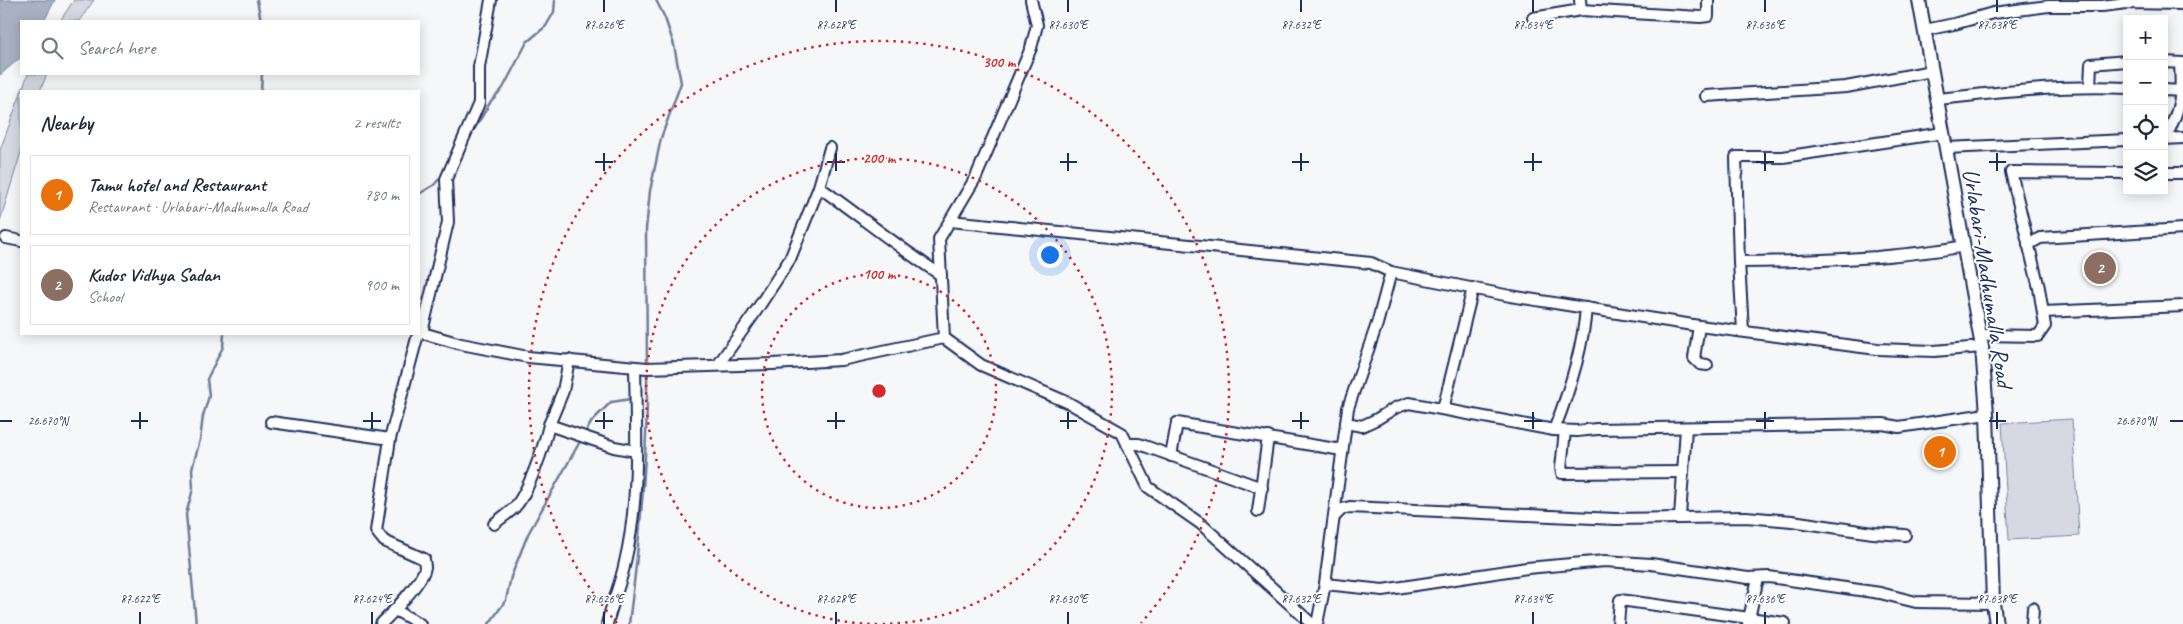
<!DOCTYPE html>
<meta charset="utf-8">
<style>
body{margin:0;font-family:Caveat,sans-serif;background:#f2f2f3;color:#1f2937}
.controls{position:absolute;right:15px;top:15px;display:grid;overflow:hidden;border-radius:0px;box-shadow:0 2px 12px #0003}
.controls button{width:45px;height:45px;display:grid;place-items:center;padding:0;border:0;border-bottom:1px solid #e0e1e3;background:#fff;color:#1f2937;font:25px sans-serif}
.you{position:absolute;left:1049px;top:254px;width:18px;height:18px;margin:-12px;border:4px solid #fff;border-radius:50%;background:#1a73e8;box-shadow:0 0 0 8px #1a73e833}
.badge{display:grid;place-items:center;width:32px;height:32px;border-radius:50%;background:#1b2f5e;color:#fff;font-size:16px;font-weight:700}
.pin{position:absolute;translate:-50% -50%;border:2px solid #fff;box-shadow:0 1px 5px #0006}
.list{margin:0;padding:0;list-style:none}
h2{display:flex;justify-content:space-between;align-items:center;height:65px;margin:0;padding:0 20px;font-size:21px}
h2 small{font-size:16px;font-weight:400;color:#747a83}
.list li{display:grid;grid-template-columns:32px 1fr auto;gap:15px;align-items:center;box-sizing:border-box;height:80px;margin:0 10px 10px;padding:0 10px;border:1px solid #e0e1e3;border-radius:0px}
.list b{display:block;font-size:19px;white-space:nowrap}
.list p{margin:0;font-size:16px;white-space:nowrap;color:#747a83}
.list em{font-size:16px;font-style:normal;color:#747a83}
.icon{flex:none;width:28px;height:28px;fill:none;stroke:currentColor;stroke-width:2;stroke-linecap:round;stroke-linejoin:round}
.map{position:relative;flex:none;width:2183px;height:624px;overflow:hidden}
.search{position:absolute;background:#fff;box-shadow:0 2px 12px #0003;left:20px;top:20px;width:400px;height:55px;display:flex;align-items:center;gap:12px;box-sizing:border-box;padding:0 18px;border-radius:0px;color:#747a83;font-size:19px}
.panel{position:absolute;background:#fff;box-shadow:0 2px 12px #0003;left:20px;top:90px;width:400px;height:245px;border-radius:0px}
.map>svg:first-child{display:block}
</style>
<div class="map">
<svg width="2183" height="624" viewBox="0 0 2183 624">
<rect width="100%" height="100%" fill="#f6f7f9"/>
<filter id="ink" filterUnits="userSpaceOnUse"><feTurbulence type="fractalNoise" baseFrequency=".02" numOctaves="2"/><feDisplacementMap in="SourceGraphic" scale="10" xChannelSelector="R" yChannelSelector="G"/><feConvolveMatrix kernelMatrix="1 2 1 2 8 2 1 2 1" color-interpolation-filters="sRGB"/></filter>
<g filter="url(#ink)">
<g fill="#d6d9e2" stroke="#7884a0">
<polygon points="74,0 94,0 79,21 60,21"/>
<polygon points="28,74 47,74 40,91 21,91 21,152 0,221 0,150"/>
<polygon points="2072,419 2079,536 2009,540 2002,423"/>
</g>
<polygon fill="#a9b0c1" stroke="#707c99" points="0,0 55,0 44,21 21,21 21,57 0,75"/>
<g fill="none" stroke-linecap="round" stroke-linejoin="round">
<g stroke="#707c99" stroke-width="2.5">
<polyline points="257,0 261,21"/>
<polyline points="261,91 262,74"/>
<polyline points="475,128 491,101 503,88 527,42 546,26 554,12 555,0"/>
<polyline points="419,194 434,185 444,173"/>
<polyline points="647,364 646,229 650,191 661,138 681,83 674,45 665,18 656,0"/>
<polyline points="585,433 592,421 611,402 631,399"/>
<polyline points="196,624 186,514 193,489 192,469 200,440 203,416 209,396 207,379 223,347 224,334"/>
<polyline points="489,624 506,600 511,577 528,534 582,438"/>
<path d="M629,624C640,539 648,455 647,370"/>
</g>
<g stroke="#1b2f5e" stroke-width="14">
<g id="minor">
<polyline points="1031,0 1037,25 1031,48 976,177 939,239 944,338 981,365 1069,403 1122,433 1148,487 1201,524 1312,624"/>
<polyline points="1580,0 1581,10"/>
<polyline points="1533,18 1581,10 1700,17 1708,16 1708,0"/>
<polyline points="1925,30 1954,24 1993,13 2049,6 2102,6 2127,3 2183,4"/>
<polyline points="2164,62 2183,63"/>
<polyline points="2090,87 2091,64 2127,61"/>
<polyline points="2164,90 2183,91"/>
<polyline points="1706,96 1846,87 1932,71"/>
<path d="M1938,99C2001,92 2063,85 2127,88"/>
<polyline points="2164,139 2183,138"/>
<path d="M2165,139C2181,107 2182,98 2180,63"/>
<polyline points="1946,148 2127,140"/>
<polyline points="2164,173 2183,173"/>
<path d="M819,187C860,216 899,248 941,275"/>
<polyline points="950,221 1371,263 1391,272 1510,296 1699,326 1877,349 1934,351 1982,347"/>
<polyline points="6,238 21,241"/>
<polyline points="2028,245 2040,238 2183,229"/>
<polyline points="1739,262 1736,157 1783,157 1943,133"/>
<polyline points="2043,312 2183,306"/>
<polyline points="1699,326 1694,358 1700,364 1707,365"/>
<path d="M1743,331L1739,262C1786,262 1831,260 1877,257C1907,254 1935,252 1964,246"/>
<polyline points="419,332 461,344 528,357 647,368 772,364 841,360 944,338"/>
<polyline points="422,332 448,222 446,179 479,103 479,67 491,0"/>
<polyline points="1980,335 2038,336 2045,326 2039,288 2011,172 2127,173"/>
<polyline points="718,365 754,314 790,259 819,187 830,148"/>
<polyline points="1443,409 1473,288"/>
<polyline points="271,422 390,439"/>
<path d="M1346,423L1362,426L1377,419L1395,408L1409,403L1554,430C1569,392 1583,349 1586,308"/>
<polyline points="549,425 563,391 569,360"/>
<polyline points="1554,430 1577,431 1597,429 1883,424 1899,427 1987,414"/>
<polyline points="1565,431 1561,468 1562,473 1683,472"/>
<polyline points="1127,444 1139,444 1262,488"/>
<polyline points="1171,456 1177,423 1342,450"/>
<polyline points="1258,511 1268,437"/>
<polyline points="1334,517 1342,509 1350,507 1615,519 1746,517 1792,521 1873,533 1905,535"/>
<polyline points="1680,517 1686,428"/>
<path d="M494,524C501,518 509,513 515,507C529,491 544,446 549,425L614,447L636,451"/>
<polyline points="1325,584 1383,590 1527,568 1605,561 1651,564 1748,578 1769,577 1880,593 1916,602 1993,603"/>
<polyline points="395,610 420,624"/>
<polyline points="1748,623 1758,578"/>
<path d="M381,624C391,614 424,580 425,567C425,566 424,560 424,559L384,541L376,531L390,439L418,334"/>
<path d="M607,624C612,603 621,583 625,562C640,499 636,431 635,367"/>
<polyline points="1317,624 1325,584 1348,408 1377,324 1391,272"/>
<polyline points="1618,624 1620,600 1785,623"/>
<polyline points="2032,624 2033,608"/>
</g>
</g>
<g stroke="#1b2f5e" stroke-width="16">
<polyline id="major" points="1919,0 1982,347 1987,414 1993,603 1996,624"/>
</g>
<use href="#minor" stroke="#fff" stroke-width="10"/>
<use href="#major" stroke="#fff" stroke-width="12"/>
</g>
</g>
<path fill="none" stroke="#1b2f5e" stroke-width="2" d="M604,0V12M836,0V12M1068,0V12M1301,0V12M1533,0V12M1765,0V12M1997,0V12M604,153V171M836,153V171M1068,153V171M1301,153V171M1533,153V171M1765,153V171M1997,153V171M595,162H613M827,162H845M1060,162H1077M1292,162H1309M1524,162H1542M1756,162H1774M1989,162H2006M140,412V429M372,412V429M604,412V429M836,412V429M1068,412V429M1301,412V429M1533,412V429M1765,412V429M1997,412V429M0,421H12M131,421H148M363,421H381M595,421H613M827,421H845M1060,421H1077M1292,421H1309M1524,421H1542M1756,421H1774M1989,421H2006M2170,421H2183M140,612V624M372,612V624M604,612V624M836,612V624M1068,612V624M1301,612V624M1533,612V624M1765,612V624M1997,612V624"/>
<g fill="none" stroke="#d62828" stroke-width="2.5" stroke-dasharray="2.5 5">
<circle cx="879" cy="391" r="117"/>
<path d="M877 624A233 233 0 1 1 881 624"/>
<path d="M617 623A350 350 0 1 1 1141 623"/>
</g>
<g text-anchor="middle" stroke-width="4" stroke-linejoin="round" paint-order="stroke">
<g font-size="24" fill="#1b2f5e" stroke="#fff">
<text transform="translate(1988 278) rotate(81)" y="8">Urlabari-Madhumalla Road</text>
</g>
</g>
<g font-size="12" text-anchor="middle" fill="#1b2f5e" stroke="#fff" stroke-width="4" stroke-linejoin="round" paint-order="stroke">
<text x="604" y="29">87.626°E</text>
<text x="836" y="29">87.628°E</text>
<text x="1068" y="29">87.630°E</text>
<text x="1301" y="29">87.632°E</text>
<text x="1533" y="29">87.634°E</text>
<text x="1765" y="29">87.636°E</text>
<text x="1997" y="29">87.638°E</text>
<text x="48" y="425">26.670°N</text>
<text x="2136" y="425">26.670°N</text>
<text x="140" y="603">87.622°E</text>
<text x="372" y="603">87.624°E</text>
<text x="604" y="603">87.626°E</text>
<text x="836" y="603">87.628°E</text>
<text x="1068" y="603">87.630°E</text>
<text x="1301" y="603">87.632°E</text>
<text x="1533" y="603">87.634°E</text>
<text x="1765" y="603">87.636°E</text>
<text x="1997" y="603">87.638°E</text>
</g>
<circle cx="879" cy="391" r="8" fill="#d62828" stroke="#fff" stroke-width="2.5"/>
<g font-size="15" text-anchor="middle" font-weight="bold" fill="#d62828" stroke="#fff" stroke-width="4" stroke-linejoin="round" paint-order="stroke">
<text x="999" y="67">300 m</text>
<text x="879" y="163">200 m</text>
<text x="879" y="279">100 m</text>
</g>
</svg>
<div class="controls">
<button>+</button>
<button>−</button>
<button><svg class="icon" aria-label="locate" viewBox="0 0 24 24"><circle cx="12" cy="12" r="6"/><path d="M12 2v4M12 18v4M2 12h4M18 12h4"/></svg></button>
<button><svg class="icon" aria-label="layers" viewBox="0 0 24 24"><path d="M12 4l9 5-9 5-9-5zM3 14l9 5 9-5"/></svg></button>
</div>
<div class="you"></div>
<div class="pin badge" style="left:1940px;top:452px;background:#e8710a">1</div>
<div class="pin badge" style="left:2100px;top:268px;background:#8d6e63">2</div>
<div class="search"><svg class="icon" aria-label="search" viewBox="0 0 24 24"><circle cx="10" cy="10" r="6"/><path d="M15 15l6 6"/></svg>Search here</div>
<section class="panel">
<h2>Nearby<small>2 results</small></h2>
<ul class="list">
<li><span class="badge" style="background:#e8710a">1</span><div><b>Tamu hotel and Restaurant</b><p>Restaurant · Urlabari-Madhumalla Road</p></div><em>780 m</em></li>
<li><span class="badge" style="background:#8d6e63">2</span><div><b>Kudos Vidhya Sadan</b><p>School</p></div><em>900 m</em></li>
</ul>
</section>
</div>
